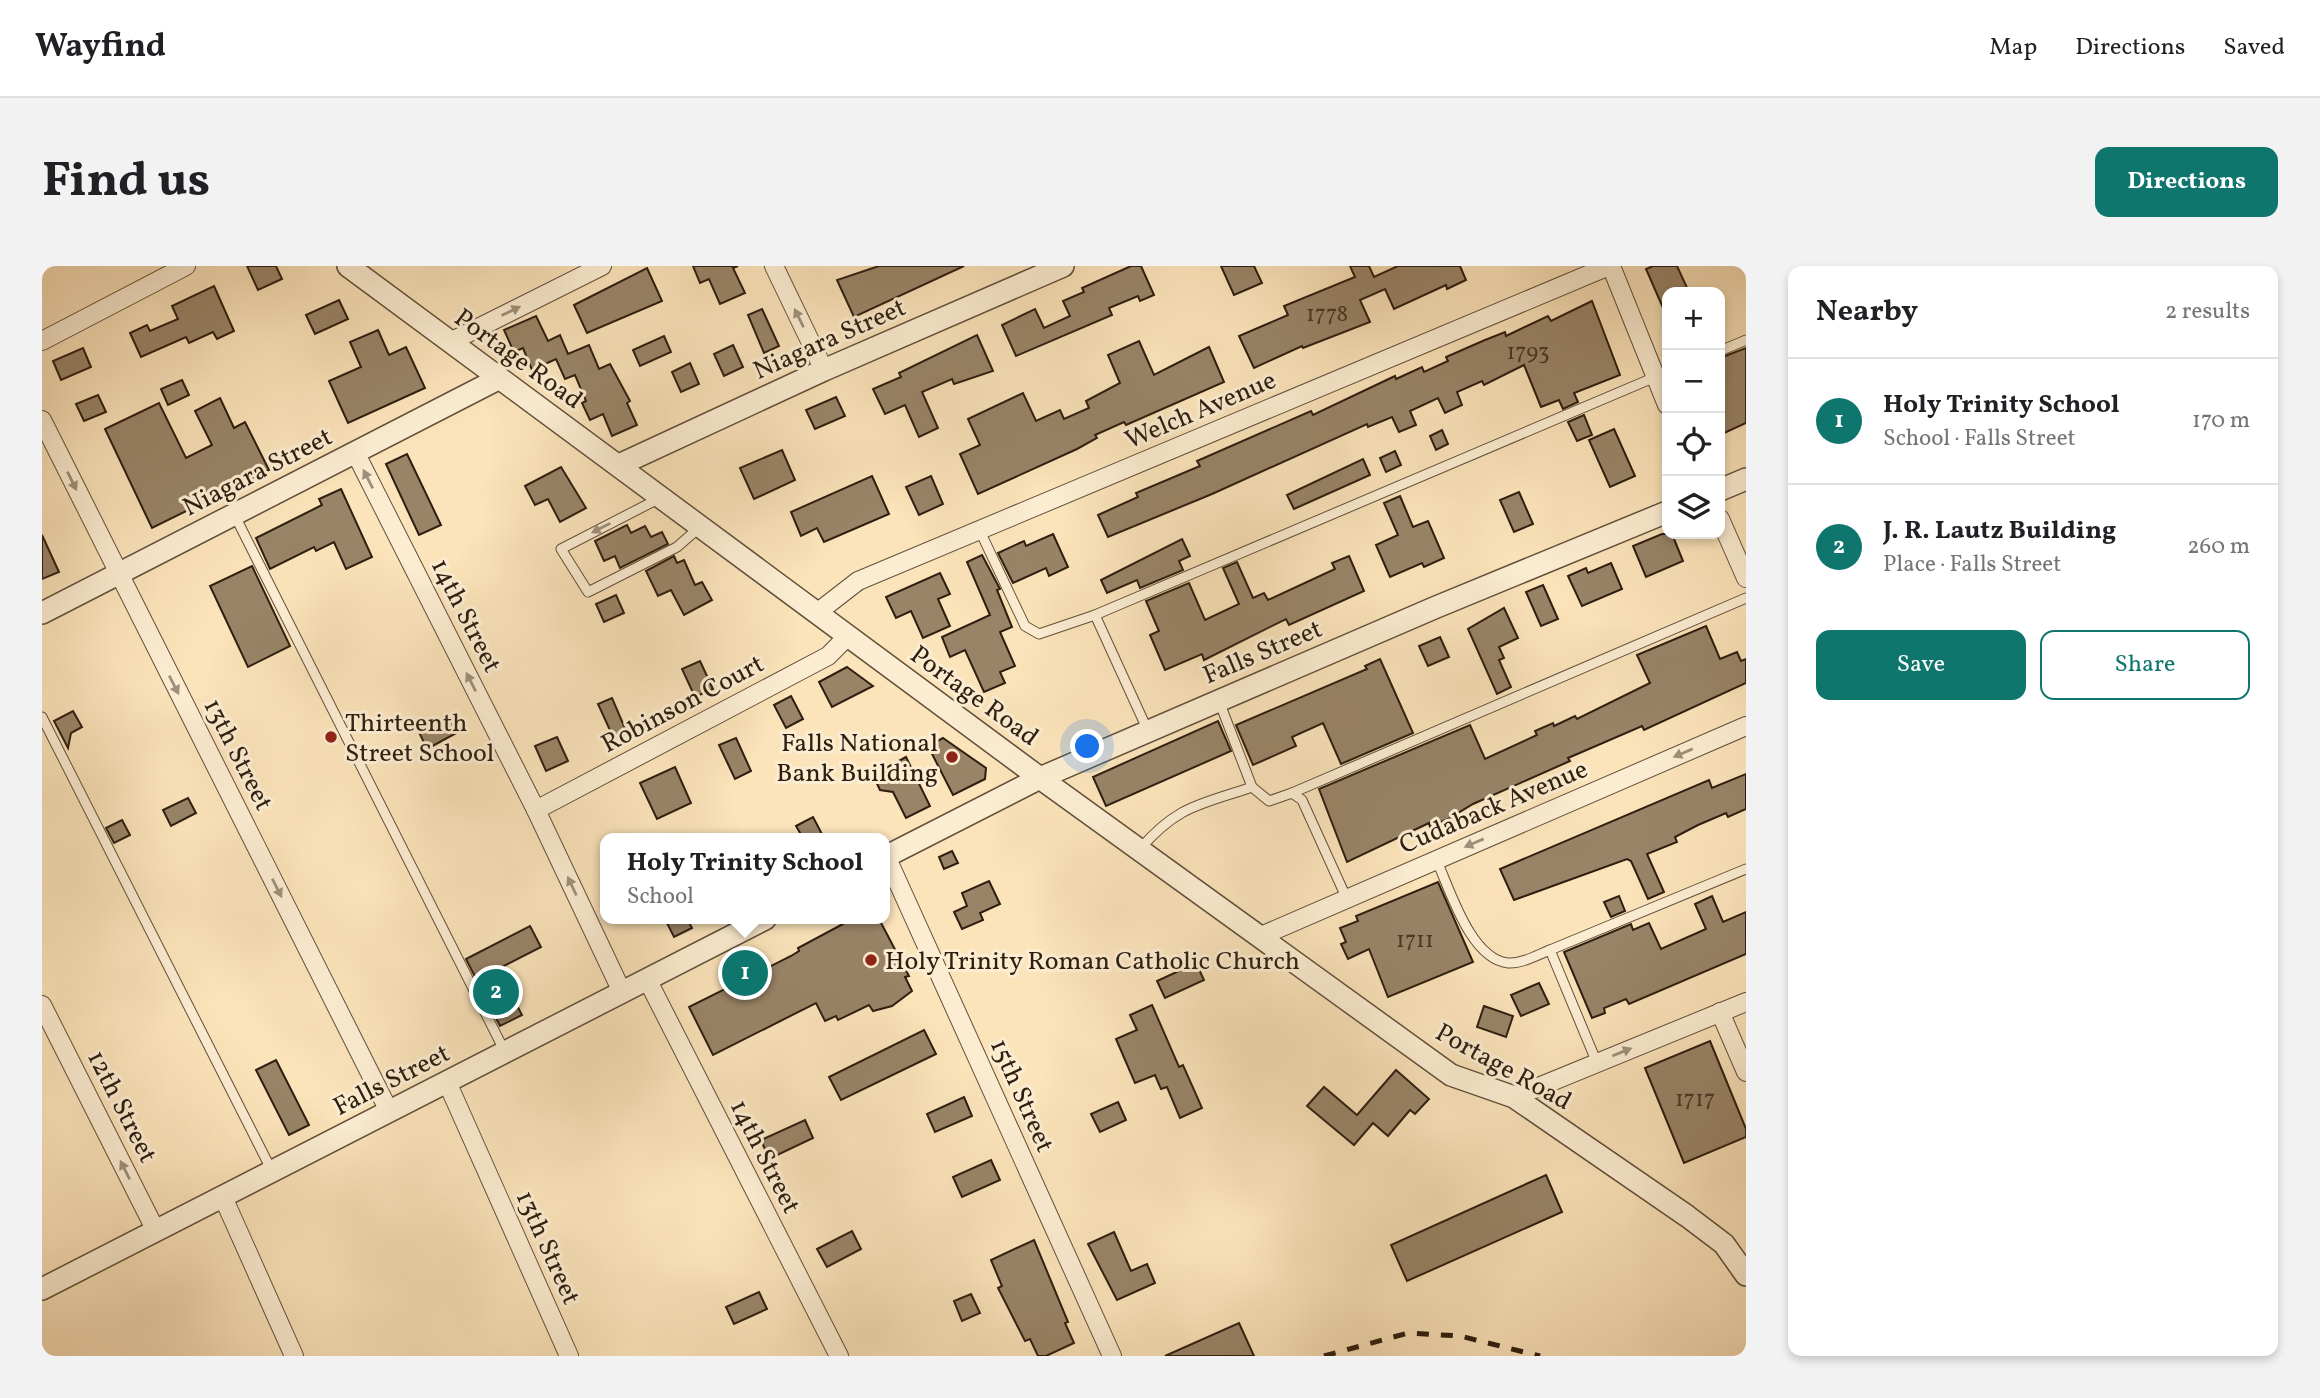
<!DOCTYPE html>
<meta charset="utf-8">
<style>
body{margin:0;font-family:Vollkorn,serif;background:#f2f2f2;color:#202124}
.controls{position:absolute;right:21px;top:21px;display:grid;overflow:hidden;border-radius:14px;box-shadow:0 4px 10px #0003}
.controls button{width:63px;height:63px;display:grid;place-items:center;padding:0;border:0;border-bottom:2px solid #e0e0e0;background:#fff;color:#202124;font:35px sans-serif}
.you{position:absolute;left:1046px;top:481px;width:24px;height:24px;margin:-18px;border:5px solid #fff;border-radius:50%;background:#1a73e8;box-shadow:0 0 0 10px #1a73e833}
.badge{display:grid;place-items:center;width:46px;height:46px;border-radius:50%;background:#0f766e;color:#fff;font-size:23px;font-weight:700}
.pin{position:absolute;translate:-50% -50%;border:4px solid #fff;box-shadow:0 2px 7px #0006}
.popup{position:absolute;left:558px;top:567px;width:290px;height:91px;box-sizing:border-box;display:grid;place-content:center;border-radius:14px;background:#fff;filter:drop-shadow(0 2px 5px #0005);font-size:23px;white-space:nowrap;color:#757577}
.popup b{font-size:26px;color:#202124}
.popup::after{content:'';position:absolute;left:50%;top:100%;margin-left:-14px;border:14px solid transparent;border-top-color:#fff}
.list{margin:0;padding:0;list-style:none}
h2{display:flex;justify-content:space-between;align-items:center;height:91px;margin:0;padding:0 28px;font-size:30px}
h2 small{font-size:23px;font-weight:400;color:#757577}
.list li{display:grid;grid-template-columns:46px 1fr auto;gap:21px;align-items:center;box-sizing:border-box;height:126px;padding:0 28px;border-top:2px solid #e0e0e0}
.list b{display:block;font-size:26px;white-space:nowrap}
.list p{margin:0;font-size:23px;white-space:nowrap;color:#757577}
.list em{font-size:23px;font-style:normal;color:#757577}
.actions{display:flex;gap:14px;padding:21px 28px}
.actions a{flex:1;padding:16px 0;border:2px solid #0f766e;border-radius:14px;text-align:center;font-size:24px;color:#0f766e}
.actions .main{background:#0f766e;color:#fff}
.icon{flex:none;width:38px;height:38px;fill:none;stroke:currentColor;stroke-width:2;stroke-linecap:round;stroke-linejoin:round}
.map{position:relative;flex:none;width:1704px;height:1090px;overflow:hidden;border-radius:14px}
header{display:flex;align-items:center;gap:42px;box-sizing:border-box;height:98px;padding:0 35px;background:#fff;border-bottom:2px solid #e0e0e0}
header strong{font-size:33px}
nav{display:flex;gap:38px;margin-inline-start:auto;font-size:24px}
.intro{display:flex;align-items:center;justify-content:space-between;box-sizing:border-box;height:168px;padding:0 42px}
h1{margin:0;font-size:49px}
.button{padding:18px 32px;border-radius:14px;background:#0f766e;color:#fff;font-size:24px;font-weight:700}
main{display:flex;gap:42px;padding:0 42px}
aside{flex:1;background:#fff;border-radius:14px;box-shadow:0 4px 10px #0003}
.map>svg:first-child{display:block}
</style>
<header>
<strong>Wayfind</strong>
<nav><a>Map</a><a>Directions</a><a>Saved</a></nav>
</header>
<div class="intro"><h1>Find us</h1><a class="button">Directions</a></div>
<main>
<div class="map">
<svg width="1704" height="1090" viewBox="0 0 1704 1090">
<rect width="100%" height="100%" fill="#fbe3ba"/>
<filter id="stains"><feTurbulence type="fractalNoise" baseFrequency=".00286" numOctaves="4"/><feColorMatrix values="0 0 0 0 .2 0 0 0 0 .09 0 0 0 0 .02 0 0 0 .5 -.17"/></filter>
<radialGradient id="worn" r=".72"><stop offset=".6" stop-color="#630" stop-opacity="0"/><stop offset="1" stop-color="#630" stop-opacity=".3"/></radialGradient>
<g fill="#998468" stroke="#2e1e10" stroke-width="2">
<polygon points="205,0 234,0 240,13 216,24"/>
<polygon points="651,0 696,0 691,2 703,27 678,38 667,13 658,17"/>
<polygon points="837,0 922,0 812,51 795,14"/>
<polygon points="1089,0 1099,0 1112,29 1098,35 1096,30 1067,42 1070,49 974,90 960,59 993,43 1002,62 1028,50 1021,35 1042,26 1040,22"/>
<polygon points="1179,0 1212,0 1220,17 1192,29"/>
<polygon points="1308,0 1327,0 1332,11 1356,0 1418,0 1424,14 1405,23 1404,19 1352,43 1343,23 1318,34 1328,56 1261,82 1260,80 1212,102 1197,70 1246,49 1242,40 1313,11"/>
<polygon points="1611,0 1635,0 1647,26 1625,26 1625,51 1604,3"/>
<polygon points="605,2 620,35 545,67 532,39"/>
<polygon points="172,20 192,65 175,73 171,66 147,77 144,71 99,91 88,67 105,59 108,65 136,53 130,40"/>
<polygon points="297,34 306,53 273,68 264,49"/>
<polygon points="1550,35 1578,109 1532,127 1536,136 1521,143 1517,134 1499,141 1482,99 1442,119 1440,115 1415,126 1420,139 1403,147 1396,132 1368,145 1374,159 1357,166 1350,151 1326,161 1325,158 1170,228 1066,271 1056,249 1096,231 1094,227 1158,200 1155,195 1269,145 1271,149 1353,110 1354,113 1380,101 1382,106 1406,95 1404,91 1443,74 1463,66 1464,70 1506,50 1509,55"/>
<polygon points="720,43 737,80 722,87 706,49"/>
<polygon points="494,50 506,75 518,69 526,88 547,79 557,103 568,98 588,135 585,137 595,159 570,170 561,148 548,154 540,137 544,135 533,109 523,113 514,93 490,104 481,82 472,86 462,64"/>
<polygon points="336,64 347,89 364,81 383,122 306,157 287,115 319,101 308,76"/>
<polygon points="935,69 951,105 912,118 910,113 880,126 896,162 877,171 863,139 843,148 831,123 859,111 857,107"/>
<polygon points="622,70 629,86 598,100 591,84"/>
<polygon points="1097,75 1112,109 1167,81 1182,116 1084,159 1082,156 1053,169 1055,172 1035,183 936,228 918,188 938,179 926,153 981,127 994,155 1018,144 1022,153 1047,142 1044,135 1078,117 1066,89"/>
<polygon points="691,79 701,101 682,110 672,88"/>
<polygon points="41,82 49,101 19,114 11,95"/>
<polygon points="1704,82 1704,157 1678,169 1678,92"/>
<polygon points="648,97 657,118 639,126 630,106"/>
<polygon points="140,114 147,129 126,139 119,123"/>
<polygon points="56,129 64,146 42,155 34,138"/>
<polygon points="794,131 803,150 773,163 764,144"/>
<polygon points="178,132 192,162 203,156 227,204 110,262 63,163 117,137 144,192 170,179 153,145"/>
<polygon points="1542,149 1550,169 1535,175 1526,156"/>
<polygon points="1572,163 1593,210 1568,221 1547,174"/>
<polygon points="1400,164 1406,178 1394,184 1388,170"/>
<polygon points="740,184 753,214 712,233 698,202"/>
<polygon points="1353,185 1359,199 1344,206 1338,192"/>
<polygon points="365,188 399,259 377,269 344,198"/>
<polygon points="1321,193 1328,209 1252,243 1245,229"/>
<polygon points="519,201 544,242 518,256 506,233 493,239 483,220"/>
<polygon points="830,210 847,248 782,276 775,262 759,270 749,246"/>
<polygon points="889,210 901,238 877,249 864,221"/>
<polygon points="299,223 330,291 304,303 292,276 274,285 272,281 228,303 214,272 280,239 277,233"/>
<polygon points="1477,226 1491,258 1472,266 1458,234"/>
<polygon points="1358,230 1371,261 1386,255 1402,292 1382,301 1380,297 1348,311 1334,279 1356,269 1342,237"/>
<polygon points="585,259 589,267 603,260 609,271 620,266 626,278 578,302 573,290 562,295 553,275"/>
<polygon points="1011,268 1026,301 1007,310 1004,302 971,317 956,287 982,275 984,280"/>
<polygon points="1620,268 1630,268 1641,295 1604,311 1591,280"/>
<polygon points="0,269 17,306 0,313"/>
<polygon points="1140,273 1148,290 1137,295 1141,304 1098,322 1095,314 1065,327 1059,314"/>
<polygon points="940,289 958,323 955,324 970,361 958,366 973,400 958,406 963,417 942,426 923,384 908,391 900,371 948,349 925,296"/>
<polygon points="632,290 635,297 642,294 653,319 660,316 670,334 642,349 629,324 616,330 604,305"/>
<polygon points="1307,290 1322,325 1247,359 1244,353 1162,394 1160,388 1123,404 1108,369 1117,365 1104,335 1147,317 1163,354 1197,338 1181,302 1195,296 1211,332 1222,327 1226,334 1293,303 1290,297"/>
<polygon points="1569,297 1580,323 1540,340 1526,310 1544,302 1546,307"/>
<polygon points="210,300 248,380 206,401 168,320"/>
<polygon points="898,307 908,328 896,333 908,360 881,372 869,345 854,352 844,331"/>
<polygon points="1501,319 1516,353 1499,360 1484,326"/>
<polygon points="574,329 582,347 562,356 554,338"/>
<polygon points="1462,342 1476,372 1457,381 1462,392 1457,394 1469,421 1455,428 1426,363"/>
<polygon points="1664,360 1678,393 1695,386 1699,395 1704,393 1704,417 1602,464 1600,460 1526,492 1528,495 1431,538 1406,553 1388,561 1387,557 1305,596 1277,523 1428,459 1443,493 1495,469 1493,465 1511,457 1512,460 1533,450 1535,453 1608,417 1595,389"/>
<polygon points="1398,371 1407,391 1386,400 1377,380"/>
<polygon points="1338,393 1371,467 1299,498 1281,457 1250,471 1254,480 1211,499 1194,459 1325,403 1323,400"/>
<polygon points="658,395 671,423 653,431 640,403"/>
<polygon points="805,401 831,420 790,441 777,416"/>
<polygon points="749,430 761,453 744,462 732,439"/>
<polygon points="570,432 585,467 572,473 556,438"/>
<polygon points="31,445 40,461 29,467 26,482 12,455"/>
<polygon points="410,448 418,465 385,483 376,464"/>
<polygon points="1176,455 1189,485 1064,540 1051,511"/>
<polygon points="515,471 526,495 504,505 493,480"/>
<polygon points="694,472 709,505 693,513 677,479"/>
<polygon points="901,472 944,502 943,513 911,529 886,480"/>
<polygon points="864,491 888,540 864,552 851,526 838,524 831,509"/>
<polygon points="633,501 649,537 615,553 598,517"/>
<polygon points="1704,508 1704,543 1686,551 1684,547 1656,559 1633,571 1635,576 1605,588 1622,626 1606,633 1589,595 1585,593 1472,634 1458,603 1667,514 1670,522"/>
<polygon points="146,532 154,547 129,560 121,544"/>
<polygon points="771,551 782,572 761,572 754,560"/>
<polygon points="80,554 88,569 72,577 64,562"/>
<polygon points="910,585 916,597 902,603 897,591"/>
<polygon points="947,615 958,638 938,647 941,654 920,663 912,646 925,640 920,627"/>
<polygon points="1396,616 1431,696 1346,731 1327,683 1306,693 1299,678 1304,676 1298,662 1316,655 1314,650"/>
<polygon points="1577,630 1583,645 1569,651 1562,636"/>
<polygon points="1670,630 1681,656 1704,646 1704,688 1587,738 1584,733 1562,742 1563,747 1550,752 1522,686 1589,658 1591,664 1607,657 1619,683 1664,663 1653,638"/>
<polygon points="623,653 645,653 650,662 632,671"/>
<polygon points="799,653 837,653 867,710 863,711 870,725 850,740 831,745 827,739 796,754 794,750 783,755 774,737 671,789 647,741 749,690 757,685 756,682 801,658"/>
<polygon points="488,660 499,681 456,703 480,749 458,760 424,693"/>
<polygon points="1154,697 1162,714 1123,732 1115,715"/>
<polygon points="1497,717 1507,738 1479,750 1469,729"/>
<polygon points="1110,739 1137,801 1141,799 1160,842 1138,852 1125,821 1119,823 1113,809 1093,817 1074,773 1095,764 1088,749"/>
<polygon points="1442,740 1471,750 1464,771 1435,761"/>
<polygon points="882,764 894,788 799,834 787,811"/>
<polygon points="1668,775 1704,863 1704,871 1642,897 1603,802"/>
<polygon points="234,794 267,859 247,869 214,804"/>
<polygon points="1354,804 1387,833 1373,848 1368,844 1346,870 1331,857 1312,879 1265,840 1282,821 1315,849"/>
<polygon points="922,831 930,850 893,866 885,848"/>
<polygon points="1076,836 1084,854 1058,866 1049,848"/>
<polygon points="763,854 771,872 727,893 719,874"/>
<polygon points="949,894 958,914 920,931 911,911"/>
<polygon points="1504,909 1520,946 1365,1015 1349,979"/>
<polygon points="810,965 819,983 785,1001 775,983"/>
<polygon points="1072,966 1089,1005 1105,998 1113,1017 1075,1034 1046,978"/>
<polygon points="992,974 1026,1056 1023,1057 1032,1077 1004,1090 996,1090 988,1073 983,1075 956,1022 960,1020 949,994"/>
<polygon points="717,1026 725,1043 692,1058 684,1041"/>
<polygon points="929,1028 938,1047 920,1055 912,1035"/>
<polygon points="1197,1057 1212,1090 1123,1090"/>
</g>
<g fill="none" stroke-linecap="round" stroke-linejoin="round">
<g stroke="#614f3a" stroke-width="11">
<g id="service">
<polyline points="1678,85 1704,74"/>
<polyline points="618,232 519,283 546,326 635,281 659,260"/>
<polyline points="193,250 463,786"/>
<polyline points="937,263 983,360 997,368 1053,349 1106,465"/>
<polyline points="1053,349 1625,106"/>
<polyline points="1177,435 1210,521 1227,535 1250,527 1260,534 1304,631"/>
<polyline points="0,451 230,905"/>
<polyline points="1250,527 1704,332"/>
<path d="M1098,583C1136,539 1158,539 1210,521"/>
<path d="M1394,593C1408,623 1428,693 1466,697C1480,698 1495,689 1508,684L1555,797"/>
<polyline points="1508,684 1704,603"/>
</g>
</g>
<g stroke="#614f3a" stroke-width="20">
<g id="minor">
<polyline points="732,0 782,104"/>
<polyline points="1569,0 1625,139"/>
<polyline points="0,75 144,0"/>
<polyline points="408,76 560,0"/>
<polyline points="0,154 347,845"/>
<polyline points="313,186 494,544 580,726"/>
<polyline points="1678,253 1704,312"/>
<polyline points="776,346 816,315 1567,0"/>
<polyline points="494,544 786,390 806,370"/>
<polyline points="844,590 1070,1090"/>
<polyline points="1219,670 1704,460"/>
<polyline points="605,713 797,1090"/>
<polyline points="0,739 114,965"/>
<polyline points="1678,746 1704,806"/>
<polyline points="405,816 527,1090"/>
<polyline points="1472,831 1704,736"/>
<polyline points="181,931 252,1090"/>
</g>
</g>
<g stroke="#614f3a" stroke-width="24">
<g id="tertiary">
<polyline points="306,0 998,512 1409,809 1472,831 1645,950 1682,978 1704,1009"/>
<polyline points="577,199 782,104 1021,0"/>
<polyline points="1678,224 1704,213"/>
<polyline points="0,347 456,113"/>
<polyline points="843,591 998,512 1392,342 1625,246"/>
<polyline points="0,1023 723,653"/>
</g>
</g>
<use href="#service" stroke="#fcedd2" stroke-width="9"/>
<use href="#minor" stroke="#fcedd2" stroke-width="18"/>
<use href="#tertiary" stroke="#fcedd2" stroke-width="21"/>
<polyline stroke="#2e1e10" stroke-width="5" stroke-dasharray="12 12" stroke-linecap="butt" points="1282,1090 1366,1067 1418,1070 1498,1090"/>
</g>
<defs><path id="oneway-solid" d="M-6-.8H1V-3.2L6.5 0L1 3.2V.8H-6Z" transform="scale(1.75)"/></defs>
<g fill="#9f907b">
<use href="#oneway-solid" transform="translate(469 45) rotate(-26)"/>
<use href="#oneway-solid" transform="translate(757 52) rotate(-116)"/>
<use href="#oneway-solid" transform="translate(326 213) rotate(-117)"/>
<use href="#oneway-solid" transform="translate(30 215) rotate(64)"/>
<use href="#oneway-solid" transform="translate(559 262) rotate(153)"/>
<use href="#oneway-solid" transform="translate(429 416) rotate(-117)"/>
<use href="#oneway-solid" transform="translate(132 419) rotate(63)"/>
<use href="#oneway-solid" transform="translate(1641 487) rotate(157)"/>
<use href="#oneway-solid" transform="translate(1432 577) rotate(157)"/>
<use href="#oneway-solid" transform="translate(530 620) rotate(-115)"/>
<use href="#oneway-solid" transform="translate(235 622) rotate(63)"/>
<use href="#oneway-solid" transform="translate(1580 786) rotate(-22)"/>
<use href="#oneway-solid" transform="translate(83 904) rotate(-117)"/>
</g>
<g fill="#8f2418" stroke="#fcedd2" stroke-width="2.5">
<circle cx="289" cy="471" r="7"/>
<circle cx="910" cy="491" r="7"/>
<circle cx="829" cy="694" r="7"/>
</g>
<g text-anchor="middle" stroke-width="6" stroke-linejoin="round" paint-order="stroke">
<g font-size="23" fill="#493826">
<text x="1285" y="55">1778</text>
<text x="1486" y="93">1793</text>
<text x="1373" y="681">1711</text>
<text x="1653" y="840">1717</text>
</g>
<g font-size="26" fill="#2e1e10" stroke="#fcedd2">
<text transform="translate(787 72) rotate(-24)" y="9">Niagara Street</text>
<text transform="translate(477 92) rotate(36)" y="9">Portage Road</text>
<text transform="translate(1158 143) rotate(-23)" y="9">Welch Avenue</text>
<text transform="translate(215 205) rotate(-27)" y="9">Niagara Street</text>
<text transform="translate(425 349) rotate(63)" y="9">14th Street</text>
<text transform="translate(1220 385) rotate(-23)" y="9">Falls Street</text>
<text transform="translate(933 429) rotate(36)" y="9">Portage Road</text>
<text transform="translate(640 437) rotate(-28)" y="9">Robinson Court</text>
<text transform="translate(197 488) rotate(63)" y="9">13th Street</text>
<text transform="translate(1451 540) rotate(-23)" y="9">Cudaback Avenue</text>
<text transform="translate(1462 800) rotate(29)" y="9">Portage Road</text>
<text transform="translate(349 813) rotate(-27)" y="9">Falls Street</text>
<text transform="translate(981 829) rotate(66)" y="9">15th Street</text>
<text transform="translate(81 840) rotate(63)" y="9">12th Street</text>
<text transform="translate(724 890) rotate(63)" y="9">14th Street</text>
<text transform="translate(507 981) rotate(66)" y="9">13th Street</text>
</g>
<g font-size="26" fill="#2e1e10" stroke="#fcedd2" text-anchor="start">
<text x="303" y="465">Thirteenth<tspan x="303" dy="30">Street School</tspan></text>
<text x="896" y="485" text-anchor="end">Falls National<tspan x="896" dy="30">Bank Building</tspan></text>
<text x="843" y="703">Holy Trinity Roman Catholic Church</text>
</g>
</g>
<rect width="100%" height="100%" filter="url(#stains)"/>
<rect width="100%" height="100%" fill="url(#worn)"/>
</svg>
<div class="controls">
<button>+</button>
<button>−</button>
<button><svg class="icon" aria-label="locate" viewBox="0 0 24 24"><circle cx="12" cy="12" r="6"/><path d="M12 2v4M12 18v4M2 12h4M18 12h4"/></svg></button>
<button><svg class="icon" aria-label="layers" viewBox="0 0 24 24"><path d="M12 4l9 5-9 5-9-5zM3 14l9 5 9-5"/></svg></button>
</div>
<div class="you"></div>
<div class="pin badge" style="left:703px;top:707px">1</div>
<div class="popup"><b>Holy Trinity School</b>School</div>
<div class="pin badge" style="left:454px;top:726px">2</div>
</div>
<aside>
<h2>Nearby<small>2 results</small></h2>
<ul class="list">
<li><span class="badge">1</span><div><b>Holy Trinity School</b><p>School · Falls Street</p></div><em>170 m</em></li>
<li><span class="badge">2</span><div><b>J. R. Lautz Building</b><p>Place · Falls Street</p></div><em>260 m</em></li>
</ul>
<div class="actions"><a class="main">Save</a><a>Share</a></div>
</aside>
</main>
